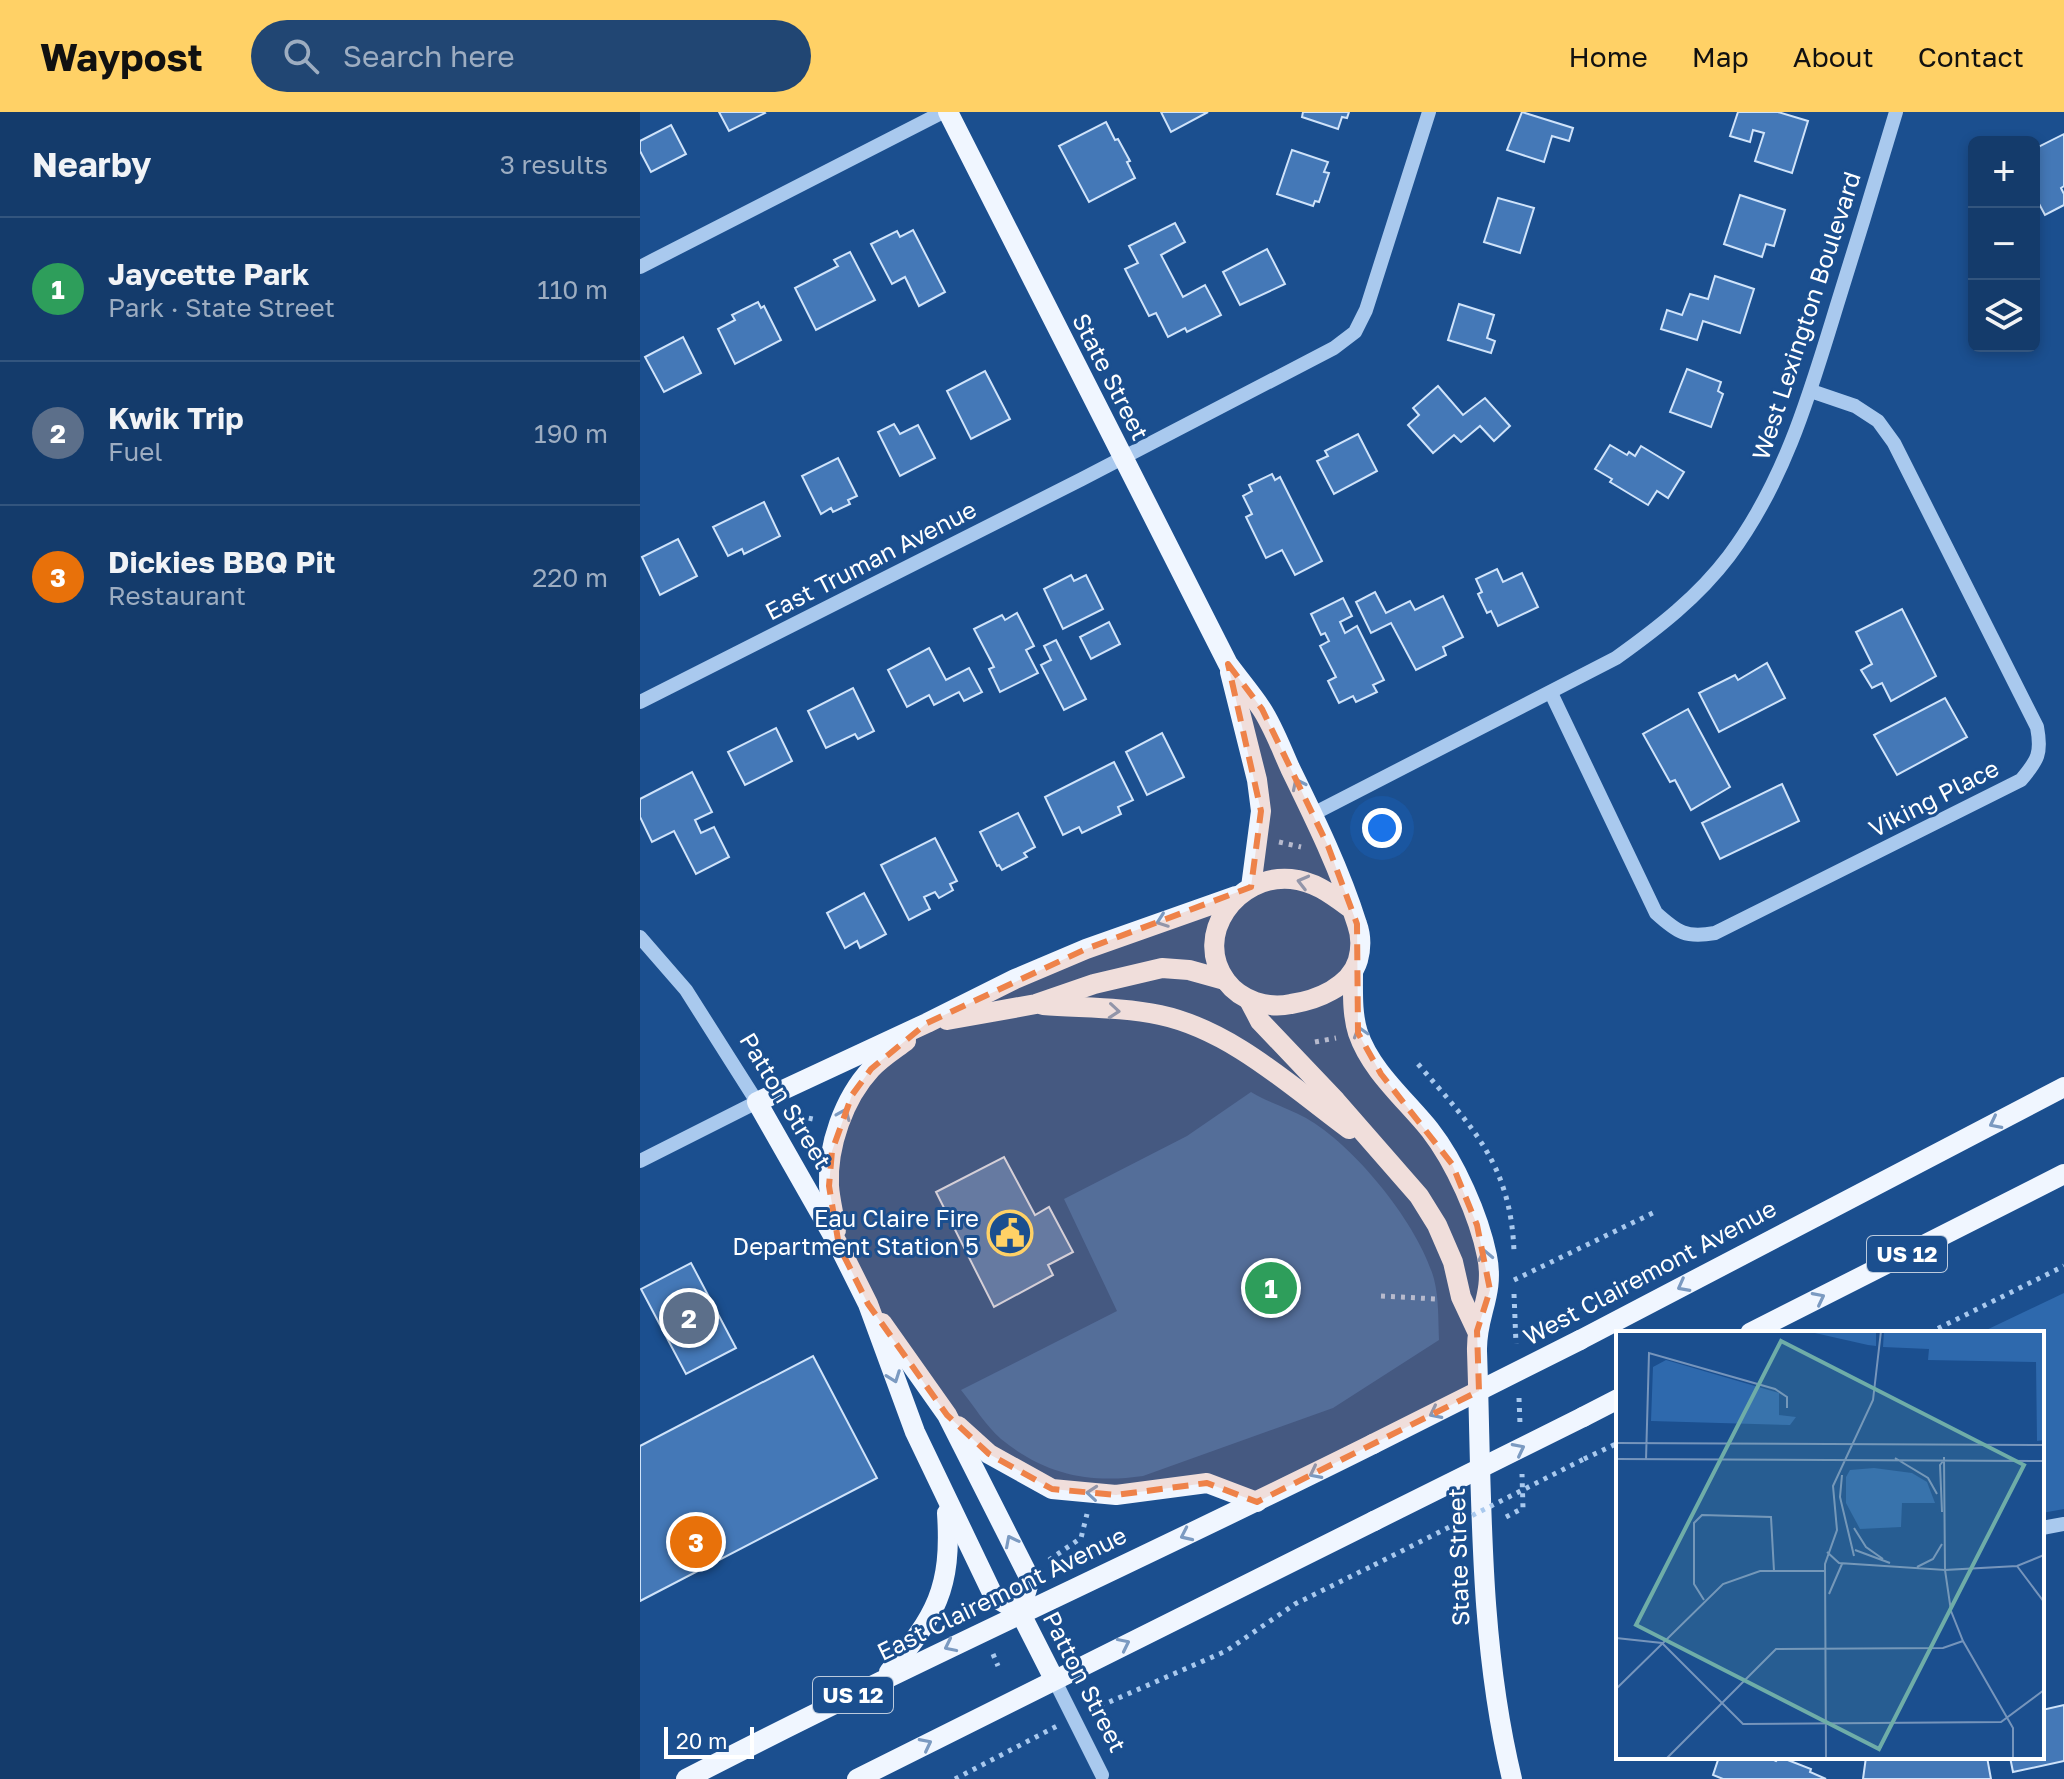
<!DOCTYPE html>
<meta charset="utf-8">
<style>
body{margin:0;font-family:"Golos Text",sans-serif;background:#214673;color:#f1f3f6}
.controls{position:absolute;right:24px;top:24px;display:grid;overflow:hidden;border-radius:12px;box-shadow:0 4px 12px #0003}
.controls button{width:72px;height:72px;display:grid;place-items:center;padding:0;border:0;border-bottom:2px solid #33557e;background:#143b6b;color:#f1f3f6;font:40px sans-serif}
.scale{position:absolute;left:24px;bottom:20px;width:90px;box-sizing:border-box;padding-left:8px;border:4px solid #fff;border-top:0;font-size:22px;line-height:28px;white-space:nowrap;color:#fff;-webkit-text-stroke:6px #1b4f8f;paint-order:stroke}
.you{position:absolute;left:742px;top:716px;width:28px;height:28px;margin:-20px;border:6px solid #fff;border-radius:50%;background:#1a73e8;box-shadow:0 0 0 12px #1a73e833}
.badge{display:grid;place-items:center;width:52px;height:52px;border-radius:50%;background:#ffd166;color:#fff;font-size:26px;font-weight:700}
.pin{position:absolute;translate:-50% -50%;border:4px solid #fff;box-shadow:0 2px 8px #0006}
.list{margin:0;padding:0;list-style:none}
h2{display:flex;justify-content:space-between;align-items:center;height:104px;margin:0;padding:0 32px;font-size:34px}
h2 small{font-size:26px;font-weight:400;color:#9dadc1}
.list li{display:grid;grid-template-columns:52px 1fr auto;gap:24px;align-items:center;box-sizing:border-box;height:144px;padding:0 32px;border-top:2px solid #33557e}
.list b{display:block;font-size:30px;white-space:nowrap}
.list p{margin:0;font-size:26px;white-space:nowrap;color:#9dadc1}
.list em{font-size:26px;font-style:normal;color:#9dadc1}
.icon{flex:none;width:44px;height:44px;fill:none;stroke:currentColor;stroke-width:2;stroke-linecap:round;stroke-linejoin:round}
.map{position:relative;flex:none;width:1424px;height:1667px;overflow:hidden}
header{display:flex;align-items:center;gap:48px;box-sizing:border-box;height:112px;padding:0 40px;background:#ffd166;color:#111}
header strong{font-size:38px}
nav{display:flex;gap:44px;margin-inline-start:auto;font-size:28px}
.search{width:560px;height:72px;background:#214673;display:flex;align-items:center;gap:20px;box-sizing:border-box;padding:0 28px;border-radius:44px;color:#9dadc1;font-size:30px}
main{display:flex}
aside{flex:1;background:#143b6b}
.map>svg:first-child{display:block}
</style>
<header>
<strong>Waypost</strong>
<div class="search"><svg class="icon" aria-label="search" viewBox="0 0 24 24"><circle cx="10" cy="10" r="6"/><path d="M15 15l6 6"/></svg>Search here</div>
<nav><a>Home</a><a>Map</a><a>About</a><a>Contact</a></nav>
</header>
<main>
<aside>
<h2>Nearby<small>3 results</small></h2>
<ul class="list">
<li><span class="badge" style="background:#2e9e5b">1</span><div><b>Jaycette Park</b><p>Park · State Street</p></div><em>110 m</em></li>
<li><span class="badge" style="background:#5c6f8a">2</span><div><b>Kwik Trip</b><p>Fuel</p></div><em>190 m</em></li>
<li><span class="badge" style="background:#e8710a">3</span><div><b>Dickies BBQ Pit</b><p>Restaurant</p></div><em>220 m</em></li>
</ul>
</aside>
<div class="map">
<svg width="1424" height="1667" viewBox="0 0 1424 1667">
<rect width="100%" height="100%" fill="#1b4f8f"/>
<g fill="#2e69ad">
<path d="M611,980C629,991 648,996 666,1006C715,1034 779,1113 794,1167C799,1187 798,1207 799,1228L693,1296L503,1364C449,1372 404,1362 361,1327C346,1314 334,1294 321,1278L477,1199L424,1087L547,1024Z"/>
<polygon points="1424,1181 1424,1397 1402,1401 1402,1221 1340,1221"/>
</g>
<g fill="#4478b7" stroke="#cfe3fa" stroke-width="2">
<polygon points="79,0 124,0 125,1 89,19"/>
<polygon points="521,0 568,0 531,20"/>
<polygon points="663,0 709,0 707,6 702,5 698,17 662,5"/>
<polygon points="882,0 933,16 929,29 912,24 904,50 867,38"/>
<polygon points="1098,0 1138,0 1168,9 1152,61 1115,49 1124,21 1113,18 1110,30 1090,24"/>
<polygon points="466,10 475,28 478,27 490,49 487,50 495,66 449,90 419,34"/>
<polygon points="31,13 46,42 11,60 0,39 0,29"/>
<polygon points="1424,22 1424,74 1421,76 1424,82 1424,93 1405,103 1397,88 1394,89 1394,37"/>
<polygon points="652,38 688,50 684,60 689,61 679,90 675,89 673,94 637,82"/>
<polygon points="1100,83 1145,98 1134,134 1126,132 1122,145 1084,132"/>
<polygon points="858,86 894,96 880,141 844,130"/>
<polygon points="535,111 545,130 521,143 543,185 565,173 581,203 547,220 545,216 528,225 516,201 509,204 485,157 498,151 489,134"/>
<polygon points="273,118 305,180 279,194 265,165 252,172 231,132 257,119 260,125"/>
<polygon points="627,137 645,172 600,193 583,160"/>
<polygon points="210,140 235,188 176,218 155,176 198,154 194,148"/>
<polygon points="1075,164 1114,177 1100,221 1063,209 1057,228 1021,217 1027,198 1042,203 1050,182 1068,187"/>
<polygon points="118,190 121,196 124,194 141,228 95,252 78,217 95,208 92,203"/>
<polygon points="819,192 854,203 847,226 855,229 851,241 808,228"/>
<polygon points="43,225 61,261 24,280 5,245"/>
<polygon points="1047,257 1081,270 1078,279 1083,282 1071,315 1030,300"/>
<polygon points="345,259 370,307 331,327 307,279"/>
<polygon points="798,274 823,303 845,286 870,314 854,329 840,314 821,330 814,323 793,341 768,313 779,303 773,296"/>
<polygon points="254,312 260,322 278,313 295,346 260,364 238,320"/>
<polygon points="718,322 737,359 694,382 677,349 688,344 685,339"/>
<polygon points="970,333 987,343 989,340 995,344 1001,334 1044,360 1028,386 1017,379 1008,393 970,370 972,367 955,357"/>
<polygon points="198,346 217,384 208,388 210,392 193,400 191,396 181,402 162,364"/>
<polygon points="632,362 635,368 640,365 682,449 655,463 642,438 626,446 606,405 612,402 603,384 612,379 609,373"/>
<polygon points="124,390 140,424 104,442 102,437 88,444 73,415"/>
<polygon points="38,427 57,464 20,483 2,445"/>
<polygon points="857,457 863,470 882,461 898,495 858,514 851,499 847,501 838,482 842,480 836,467"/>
<polygon points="431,463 434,469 446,463 463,497 423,517 404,477"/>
<polygon points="735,480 746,501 770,489 775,498 803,484 823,525 803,535 806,543 776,558 751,511 731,521 716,490"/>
<polygon points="703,486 712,504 700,510 705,521 717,514 744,568 733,573 737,580 716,590 713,584 699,591 688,569 696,565 680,534 689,529 685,521 681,523 671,502"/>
<polygon points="1262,497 1296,564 1251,589 1242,571 1232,576 1221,558 1232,552 1216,520"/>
<polygon points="377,501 394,534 386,538 398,561 360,580 349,557 354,555 334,517 362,503 365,508"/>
<polygon points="469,510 480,532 451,547 440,525"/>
<polygon points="416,528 446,587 424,598 401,553 411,548 404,534"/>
<polygon points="289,536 306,568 329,556 342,580 324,589 319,580 294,593 289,583 267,595 248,558"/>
<polygon points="1127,551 1145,586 1079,620 1059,581 1095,563 1098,568"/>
<polygon points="213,576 234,619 218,627 215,622 186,636 168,599"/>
<polygon points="1305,586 1327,625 1257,663 1234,623"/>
<polygon points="1048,597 1090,675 1051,698 1035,668 1030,670 1003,622"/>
<polygon points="136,616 152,649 105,673 88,640"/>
<polygon points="522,621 544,665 507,683 486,640"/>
<polygon points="474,650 493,688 478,695 481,702 442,721 439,715 423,723 405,685"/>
<polygon points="52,660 72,700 55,708 61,721 74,715 89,745 56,762 34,719 12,730 0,705 0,687"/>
<polygon points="1142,672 1159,709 1080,747 1062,711"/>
<polygon points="378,701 395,735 384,741 387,745 362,758 359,753 357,754 340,720"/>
<polygon points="295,726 317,769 310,772 313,778 299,786 295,780 284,785 290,797 269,808 241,753"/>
<polygon points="224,781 246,822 220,836 217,829 205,836 187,801"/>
<polygon points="364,1045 395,1103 409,1095 433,1140 408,1153 413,1163 354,1195 296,1080"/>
<polygon points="51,1151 96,1236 46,1262 1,1177"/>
<polygon points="173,1244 237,1366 0,1489 0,1334"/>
<polygon points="1424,1593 1424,1649 1373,1660 1370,1645 1402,1645 1402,1598"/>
<polygon points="1079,1645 1128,1645 1136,1649 1140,1645 1171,1657 1170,1660 1186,1667 1083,1667 1073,1663"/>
<polygon points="1226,1645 1347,1645 1351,1667 1223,1667"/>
</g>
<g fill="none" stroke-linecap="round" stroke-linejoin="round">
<g stroke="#a9c9ee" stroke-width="5" stroke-dasharray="4 6" stroke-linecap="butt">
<polyline points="639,730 661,735"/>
<polyline points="675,930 696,926"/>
<path d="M778,952C832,1015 871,1052 874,1140"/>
<polyline points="159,1004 177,1008"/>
<polyline points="874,1168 1017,1099"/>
<polyline points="874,1182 876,1232"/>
<polyline points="741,1184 797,1187"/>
<polyline points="1289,1221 1424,1154"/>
<polyline points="879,1286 880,1312"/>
<polyline points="944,1347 978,1331"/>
<polyline points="866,1405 883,1396 882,1362"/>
<polyline points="409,1448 441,1426 447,1402"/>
<polyline points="353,1542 358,1554"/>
<polyline points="451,1598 586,1539 655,1492 734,1453"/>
<polyline points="315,1667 417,1614"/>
</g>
<g stroke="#a9c9ee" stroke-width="14">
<polyline points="0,155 303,0"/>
<path d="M911,581L1016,801C1038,821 1046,826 1075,821L1381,668C1398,648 1402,641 1397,615L1254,331L1238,309L1215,294L1171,279"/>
<polyline points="0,590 442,367 694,236 715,220 726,198 789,0"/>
<path d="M673,702L976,546C1018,516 1058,485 1089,444C1145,369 1170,281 1197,193C1217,129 1237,64 1256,0"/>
<polyline points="0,825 46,878 117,990 0,1049"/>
<polyline points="1402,1416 1424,1412"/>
<polyline points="414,1567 462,1663"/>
</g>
<g stroke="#f0f6ff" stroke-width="20">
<path d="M308,0L588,552C599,567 611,581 621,596C633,614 641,636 650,656C675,707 700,758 717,812C721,823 721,837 718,848C710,875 677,888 651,892C628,897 601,889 586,869C552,823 597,762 651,767C674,769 691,782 710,796"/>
<polyline points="590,560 617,668 621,699 611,775"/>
<path d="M713,861C713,881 712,902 718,921C731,959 765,987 790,1018C815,1050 839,1104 847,1144C855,1183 836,1203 837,1239C842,1382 838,1527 872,1667"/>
<polyline points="609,888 620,909 696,989 779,1084 797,1113 813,1150 821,1185 837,1219"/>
<path d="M403,893C441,896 482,895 520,903C591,918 652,975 709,1017"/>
<polyline points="307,908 396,892 454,872 522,856 549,858 585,868"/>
<path d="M196,1118C194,1103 190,1088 189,1074C187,1034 204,986 231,957C241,946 254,938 266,929"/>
<polyline points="242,1211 307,1303 390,1467 380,1500"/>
<polyline points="1110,1221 1424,1062"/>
<polyline points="940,1228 1424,975"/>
<polyline points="943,1305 978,1287"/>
<polyline points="318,1314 349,1342 412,1377 476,1383 567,1371 617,1390"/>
<path d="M249,1560C296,1503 312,1477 307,1401"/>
<polyline points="414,1567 380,1500 354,1485 275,1320 228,1192 199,1134 117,990 287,911 375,867 446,837 596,784"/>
<path d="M46,1667C272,1550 505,1446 733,1332"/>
<polyline points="217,1667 734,1409"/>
</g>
<polyline stroke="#a9c9ee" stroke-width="5" stroke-dasharray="4 6" stroke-linecap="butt" points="734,1453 944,1347"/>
<g stroke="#f0f6ff" stroke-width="20">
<polyline points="733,1332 940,1228"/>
<polyline points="734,1409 943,1305"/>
</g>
</g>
<defs><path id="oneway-chevron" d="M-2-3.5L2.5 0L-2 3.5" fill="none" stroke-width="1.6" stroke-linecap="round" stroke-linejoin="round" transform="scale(2)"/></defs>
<g stroke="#7b9ac1">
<use href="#oneway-chevron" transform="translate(658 672) rotate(-116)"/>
<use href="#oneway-chevron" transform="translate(663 770) rotate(-166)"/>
<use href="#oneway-chevron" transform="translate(522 809) rotate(160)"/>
<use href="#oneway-chevron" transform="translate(474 899) rotate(5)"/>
<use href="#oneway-chevron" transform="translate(720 920) rotate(-107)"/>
<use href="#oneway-chevron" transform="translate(204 1002) rotate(-67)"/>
<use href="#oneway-chevron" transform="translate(1355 1011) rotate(153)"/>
<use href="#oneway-chevron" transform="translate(845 1143) rotate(-102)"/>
<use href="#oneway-chevron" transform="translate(1043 1174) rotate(152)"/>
<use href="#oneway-chevron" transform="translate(1179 1186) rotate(-27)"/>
<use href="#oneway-chevron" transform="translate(254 1265) rotate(70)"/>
<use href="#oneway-chevron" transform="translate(795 1301) rotate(153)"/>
<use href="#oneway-chevron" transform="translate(879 1337) rotate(-27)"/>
<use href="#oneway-chevron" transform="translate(675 1361) rotate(153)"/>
<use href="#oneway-chevron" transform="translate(452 1381) rotate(-175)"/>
<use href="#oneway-chevron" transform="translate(546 1423) rotate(155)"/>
<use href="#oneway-chevron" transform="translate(371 1429) rotate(-117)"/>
<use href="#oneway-chevron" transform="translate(484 1532) rotate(-26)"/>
<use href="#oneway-chevron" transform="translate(310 1534) rotate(154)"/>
<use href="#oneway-chevron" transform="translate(286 1632) rotate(-27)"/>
</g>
<path fill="#ee8249" fill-opacity="0.2" stroke="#ee8249" stroke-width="6" stroke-dasharray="16 10" stroke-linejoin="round" d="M588,552L622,597L688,734L717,812L718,921L741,962L812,1052L837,1113L850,1178L837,1219L839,1279L617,1390L567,1371L476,1383L412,1377L349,1342L307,1303L228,1192L199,1134L189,1074L192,1039L212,983L231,957L287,911L446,837L611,775L621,699Z"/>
<defs>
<g id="civic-ring" transform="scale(2.3)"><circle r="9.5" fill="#1b4f8f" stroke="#ffd166" stroke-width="1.5"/><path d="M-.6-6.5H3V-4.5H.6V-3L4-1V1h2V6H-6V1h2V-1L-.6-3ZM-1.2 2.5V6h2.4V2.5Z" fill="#ffd166"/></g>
</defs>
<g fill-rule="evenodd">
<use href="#civic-ring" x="370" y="1121"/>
</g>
<g text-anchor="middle" stroke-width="6" stroke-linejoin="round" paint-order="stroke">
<g fill="#1b4f8f" stroke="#bbcadd" stroke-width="2">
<rect x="1227" y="1124" width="80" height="36" rx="6"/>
<rect x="173" y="1565" width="80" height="36" rx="6"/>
</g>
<g font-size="22" font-weight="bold" fill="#fff">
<text x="1267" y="1150">US 12</text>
<text x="213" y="1591">US 12</text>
</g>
<g font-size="24" fill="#fff" stroke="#1b4f8f">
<text transform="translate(1167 204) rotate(-72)" y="8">West Lexington Boulevard</text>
<text transform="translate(470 265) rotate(63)" y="8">State Street</text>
<text transform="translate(231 449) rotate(-27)" y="8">East Truman Avenue</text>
<text transform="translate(1294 687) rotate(-27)" y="8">Viking Place</text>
<text transform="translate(145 989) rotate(59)" y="8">Patton Street</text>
<text transform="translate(1010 1161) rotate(-28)" y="8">West Clairemont Avenue</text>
<text transform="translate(819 1445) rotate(-92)" y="8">State Street</text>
<text transform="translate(362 1482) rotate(-26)" y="8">East Clairemont Avenue</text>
<text transform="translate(444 1570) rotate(63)" y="8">Patton Street</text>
</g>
<g font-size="24" fill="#fff" stroke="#1b4f8f" text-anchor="end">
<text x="339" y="1115">Eau Claire Fire<tspan x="339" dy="28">Department Station 5</tspan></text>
</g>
</g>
<g transform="translate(976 1219)">
<rect width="428" height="428" fill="#1b4f8f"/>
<path d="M190,0H260V15L252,14ZM268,0H428V109L421,110L420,31L312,29L313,18L267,16ZM50,29L163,62V84L180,86L174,94L35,90L37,36ZM258,137L296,142L311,151L319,172H286L285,196L244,198L230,172V146L234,139Z" fill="#2e69ad"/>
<path fill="none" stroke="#7695bc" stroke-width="2" d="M0,112L428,114M279,127L312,147L321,163M0,128L428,130M30,129L33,22L159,58L171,66V77M226,144L224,166L238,225M326,181L324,134L328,129M238,197L250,216L267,228M239,219L274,232M211,221L223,232L329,239L328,126M401,235L428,271M301,236L317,228L326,213M213,263L226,233M88,269L78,253V192L86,184L155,186L158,240M0,307L46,312L127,393L385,391L428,359M0,358L107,253L144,240H209M50,428L160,318L327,317L347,310M210,428L209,233L221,199L217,155L257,69L265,0M397,428V397L347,310L335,280L329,239L401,235L428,224"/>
<path fill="#6fada8" fill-opacity="0.15" stroke="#6fada8" stroke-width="4" d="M165,10L408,134L263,418L20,294Z"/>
<rect width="428" height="428" fill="none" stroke="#fff" stroke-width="4"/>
</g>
</svg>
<div class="controls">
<button>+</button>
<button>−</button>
<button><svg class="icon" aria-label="layers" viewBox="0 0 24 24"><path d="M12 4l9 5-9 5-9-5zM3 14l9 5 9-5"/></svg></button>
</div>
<div class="scale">20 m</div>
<div class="you"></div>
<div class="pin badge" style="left:631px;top:1176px;background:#2e9e5b">1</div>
<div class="pin badge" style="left:49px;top:1206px;background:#5c6f8a">2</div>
<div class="pin badge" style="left:56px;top:1430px;background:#e8710a">3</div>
</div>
</main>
